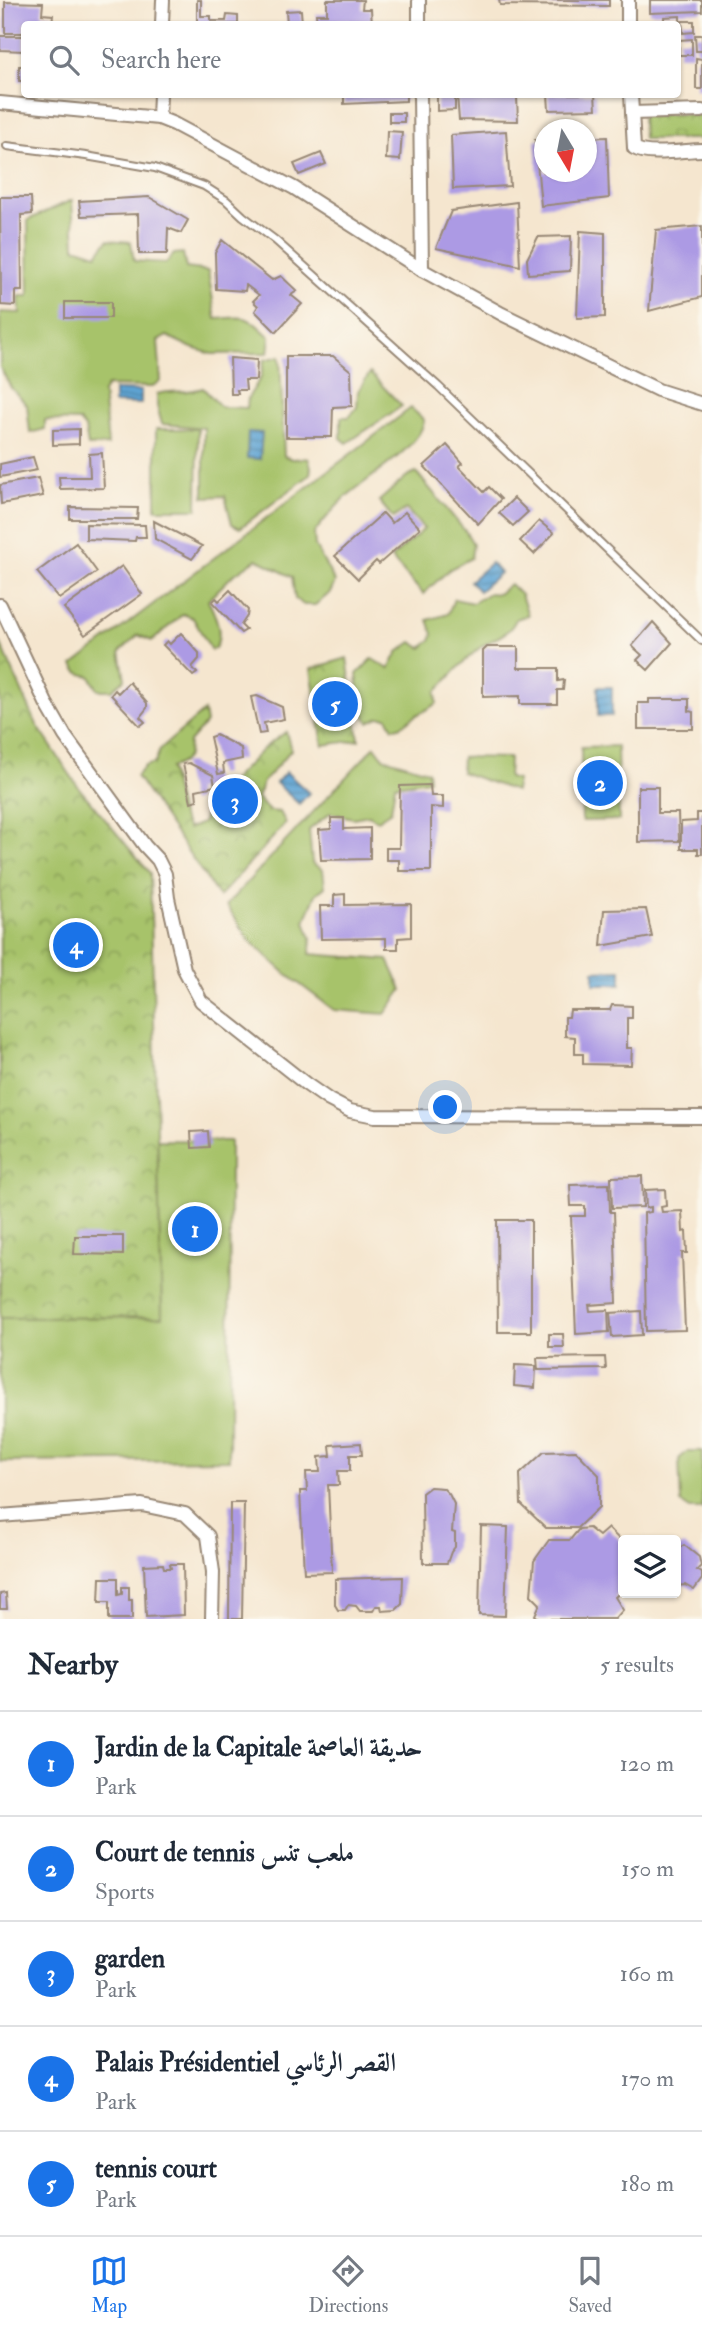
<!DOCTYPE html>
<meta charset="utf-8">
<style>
body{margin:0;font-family:"IM FELL Double Pica",Amiri,serif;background:#f2f2f3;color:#1f2937}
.controls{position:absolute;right:21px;bottom:21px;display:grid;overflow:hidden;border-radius:7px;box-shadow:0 2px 5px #0004}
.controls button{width:63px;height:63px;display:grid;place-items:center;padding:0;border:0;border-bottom:2px solid #e0e1e3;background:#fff;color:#1f2937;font:35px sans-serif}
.compass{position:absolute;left:534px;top:119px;width:63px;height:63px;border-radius:50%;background:#fff;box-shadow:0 2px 5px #0004;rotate:170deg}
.you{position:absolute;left:446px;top:1108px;width:24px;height:24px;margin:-18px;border:5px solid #fff;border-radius:50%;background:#1a73e8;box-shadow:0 0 0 10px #1a73e833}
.badge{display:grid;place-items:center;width:46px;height:46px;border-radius:50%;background:#1a73e8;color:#fff;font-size:23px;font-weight:700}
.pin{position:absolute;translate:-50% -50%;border:4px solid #fff;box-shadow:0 2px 7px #0006}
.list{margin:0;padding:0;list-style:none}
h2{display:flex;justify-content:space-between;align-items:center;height:91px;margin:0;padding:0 28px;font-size:30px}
h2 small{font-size:23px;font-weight:400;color:#747a83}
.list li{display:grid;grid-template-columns:46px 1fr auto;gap:21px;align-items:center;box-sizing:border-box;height:105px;padding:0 28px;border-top:2px solid #e0e1e3}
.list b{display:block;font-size:26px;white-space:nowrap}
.list p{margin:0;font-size:23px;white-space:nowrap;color:#747a83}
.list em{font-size:23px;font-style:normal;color:#747a83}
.icon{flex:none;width:38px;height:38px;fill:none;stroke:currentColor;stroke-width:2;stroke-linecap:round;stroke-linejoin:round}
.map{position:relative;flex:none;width:702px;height:1619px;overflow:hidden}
.search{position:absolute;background:#fff;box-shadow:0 2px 5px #0004;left:21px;right:21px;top:21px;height:77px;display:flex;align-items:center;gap:18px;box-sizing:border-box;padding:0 24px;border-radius:7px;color:#747a83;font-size:26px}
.sheet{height:616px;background:#fff}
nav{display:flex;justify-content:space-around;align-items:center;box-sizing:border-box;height:98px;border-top:2px solid #e0e1e3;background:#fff;font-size:19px;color:#747a83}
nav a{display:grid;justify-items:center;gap:4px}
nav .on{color:#1a73e8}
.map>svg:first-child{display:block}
</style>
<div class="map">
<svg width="702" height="1619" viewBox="0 0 702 1619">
<defs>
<pattern id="park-crowns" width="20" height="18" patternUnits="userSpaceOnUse" patternTransform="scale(1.75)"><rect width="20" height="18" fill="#a7c36a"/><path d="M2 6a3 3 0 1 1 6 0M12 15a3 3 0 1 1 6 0" fill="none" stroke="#899f57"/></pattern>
<pattern id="water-rules" width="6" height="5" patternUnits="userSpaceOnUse" patternTransform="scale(1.75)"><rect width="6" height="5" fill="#5ea4d4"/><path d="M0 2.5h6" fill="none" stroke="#4f86ab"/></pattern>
</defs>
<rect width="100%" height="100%" fill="#fbf7ec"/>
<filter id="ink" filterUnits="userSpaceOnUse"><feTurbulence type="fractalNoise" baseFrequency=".0143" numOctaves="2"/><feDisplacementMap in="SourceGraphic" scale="14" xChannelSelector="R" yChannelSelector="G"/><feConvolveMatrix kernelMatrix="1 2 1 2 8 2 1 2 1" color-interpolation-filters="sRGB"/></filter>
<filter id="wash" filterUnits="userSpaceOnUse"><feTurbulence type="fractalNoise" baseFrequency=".00686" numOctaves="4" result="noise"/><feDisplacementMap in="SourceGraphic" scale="28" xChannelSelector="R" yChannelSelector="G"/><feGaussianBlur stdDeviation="1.57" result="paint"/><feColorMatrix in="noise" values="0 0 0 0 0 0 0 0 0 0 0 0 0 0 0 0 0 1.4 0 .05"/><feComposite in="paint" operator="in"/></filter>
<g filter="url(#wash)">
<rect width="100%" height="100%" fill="#f5e6cf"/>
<g fill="#a7c36a" stroke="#717644" stroke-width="2">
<path d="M72,200L75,247L97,254L108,240L131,242L134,261L166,263L174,254L183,253L186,268L208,271L216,319C248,315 247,316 270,337L268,353L212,354L192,348L167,336L158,341L161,381L151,387L107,386L103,392L108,445L88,446L85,428L79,421L45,420V429L30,433L27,405L11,388L0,367V312L20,313L19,296H29L28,220Z"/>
<path d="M280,356L284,456L292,459L308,458L311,467L310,475L240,528L232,524L225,496L204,497V428L162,424L157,406V394C173,389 187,394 203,388L221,407L247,408L248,398L261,377L264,360Z"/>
<polygon points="370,373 402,406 347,443 341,438 341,417 349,417 357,407 358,391"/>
<path d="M411,408L424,420C423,445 366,479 347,496C335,507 324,520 314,533L315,546L335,582L330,593L315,605H304L295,599L292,577L257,559L232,576L208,600C215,614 224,633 215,648L211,650L193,618L183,614L152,641L138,635L120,652L125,679L112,690H98L90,676C82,675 77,673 73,665Z"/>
<polygon points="156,429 198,429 197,509 156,509"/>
<polygon points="416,472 466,532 473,544 471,558 450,569 423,594 391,558 424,529 406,509 393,518 379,501 407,476"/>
<path d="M510,584L521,595L528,615L516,619C510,635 493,638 481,647C465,659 450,677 436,692L437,703C429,709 423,711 415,716C406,721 403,728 393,728L387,717H379L369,722L361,709L357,674L372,659L389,669L398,652L412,642L422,648L431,640L433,634L428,620L448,614L454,599L473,603L489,593L498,594Z"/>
<polygon points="375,746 384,758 428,771 429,780 395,785 391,811 377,820 369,815 353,818 330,813 309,830 312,863 323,870 325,887 316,894 305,921 311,938 310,954 388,960 402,990 385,1014 334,1010 285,973 249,940 226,905"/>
<polygon points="617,746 619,820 582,821 581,747"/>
<polygon points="462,757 509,758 508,778 517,780 515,791 461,772"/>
<polygon points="157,1140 230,1141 229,1460 0,1462 0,1318 162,1317"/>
<polygon points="688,1451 702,1451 702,1509 690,1509 681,1503 679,1459"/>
</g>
<g fill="url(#park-crowns)" stroke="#717644" stroke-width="2">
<polygon points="702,114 702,139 643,139 642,115"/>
<polygon points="0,642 37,725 79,788 150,873 162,1317 0,1318"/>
<polygon points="347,658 359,740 323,745 311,669"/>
<polygon points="204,711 206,723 189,742 188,755 183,762 170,768 181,816 188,829 202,823 216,786 225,788 265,747 286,732 291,750 263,782 257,798 269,811 280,812 286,823 219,897 136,776 145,766 155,763 160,749"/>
</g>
<g fill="url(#water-rules)" stroke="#4c6779" stroke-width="2">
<polygon points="114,390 141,391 141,404 114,403"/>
<polygon points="248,432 262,433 260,459 247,458"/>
<polygon points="491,563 500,573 479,591 470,581"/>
<rect x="598" y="687" width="14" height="29"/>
<polygon points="286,772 309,793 299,804 276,783"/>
<polygon points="621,970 621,984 594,984 594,971"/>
</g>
<g id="blocks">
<g fill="#ac9ae4">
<polygon points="197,0 201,0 201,16 211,16 211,21 226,21 227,15 238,16 238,24 197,24"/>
<polygon points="327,0 363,0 362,9 371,9 372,24 349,24 349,20 339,20 339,24 317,24 316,14 327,14"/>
<polygon points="499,0 609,0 609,6 500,5"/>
<polygon points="650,0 702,0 702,11 650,13"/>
<polygon points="5,2 43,3 42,14 53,15 52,24 24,24 24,33 5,33"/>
<polygon points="301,10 302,24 287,24 286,11"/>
<polygon points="680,16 680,24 664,24 664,17"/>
<polygon points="682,21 694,21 694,32 683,33"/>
<polygon points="695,35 702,35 702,51 696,51"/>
<polygon points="0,36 24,36 24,51 0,50"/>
<polygon points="692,39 692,55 679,55 679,40"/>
<polygon points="696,58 702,59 702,89 696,89"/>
<rect x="19" y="66" width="5" height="15"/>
<polygon points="344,94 406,94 406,101 344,104"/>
<polygon points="437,94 455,94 455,110 437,111"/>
<polygon points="548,94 595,94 596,109 549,110"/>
<polygon points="457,95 517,97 518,121 459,120"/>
<rect x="389" y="113" width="15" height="9"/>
<polygon points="387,131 402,132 400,160 386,159"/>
<polygon points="506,131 510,186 453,189 451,135"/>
<polygon points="607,137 609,198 541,206 535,140 544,140 544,172 586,172 586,138"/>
<polygon points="321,153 326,164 299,175 294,164"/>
<polygon points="0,197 31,197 32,214 21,215 22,291 15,291 15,306 1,305"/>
<polygon points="149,197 188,220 181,233 168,228 167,254 139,254 138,214 81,216 79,201"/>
<polygon points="517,202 520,266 436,248 451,211"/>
<polygon points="702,226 702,297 649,311 656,230"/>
<polygon points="580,231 605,233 605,317 577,318"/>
<polygon points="571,236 570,271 528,274 527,259 538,237"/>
<polygon points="222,240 272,280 281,276 297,291 291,295 302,304 276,332 255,311 258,306 253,301 259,295 246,285 245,291 216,289 215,253"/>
<rect x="65" y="302" width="46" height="16"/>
<polygon points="286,356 333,356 351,371 352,406 333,407 332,437 286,437"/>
<polygon points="230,358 257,360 256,380 245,380 246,390 237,390 238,394 231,394"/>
<polygon points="79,429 79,444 53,445 53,430"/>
<polygon points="447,445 463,463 459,466 484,492 489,487 501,499 478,524 424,466"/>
<polygon points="102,453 104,488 60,489 59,477 90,477 89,454"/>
<polygon points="33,457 37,470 0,477 0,464"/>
<polygon points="38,478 43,496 1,504 0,485"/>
<polygon points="514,498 528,512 513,526 499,513"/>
<polygon points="70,507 138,508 137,519 70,519"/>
<polygon points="405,512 420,528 379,564 376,561 358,579 335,556 383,513 392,523"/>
<polygon points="154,521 202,546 192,559 155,539"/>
<polygon points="539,521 554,533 534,554 520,541"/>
<polygon points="86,524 145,525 146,537 136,537 135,541 86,539"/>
<polygon points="76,543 97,572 59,599 37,572"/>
<polygon points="122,566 142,594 85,635 64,608"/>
<polygon points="230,590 248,610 247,616 241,625 246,630 241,633 212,602 216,598 219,601"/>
<polygon points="653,622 672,643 648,670 637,660 642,655 632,646"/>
<polygon points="181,633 199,653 199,659 192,667 197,673 193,676 163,645 167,641 170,644"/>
<polygon points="487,647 518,647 518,668 558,668 558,681 564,680 563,690 557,690 557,704 520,704 520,696 483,697 483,651"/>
<polygon points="129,682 147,703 147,708 140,717 145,722 140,726 111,695 115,690 118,693"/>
<polygon points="257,696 282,707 284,719 264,723 266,733 259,734 251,697"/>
<polygon points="649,699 689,699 689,711 693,712 693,729 638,729 638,703 649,703"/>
<polygon points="216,735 241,748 242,759 223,763 224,773 218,774 210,737"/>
<polygon points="189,763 213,775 215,786 196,790 197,800 191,802 183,764"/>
<polygon points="430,785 431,796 443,796 443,808 431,807 431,871 399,871 399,860 386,860 386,848 399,848 400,786"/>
<polygon points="638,787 658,787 658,813 678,813 679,841 638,842"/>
<polygon points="697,813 702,813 702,854 698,854 698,849 681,849 681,822 697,821"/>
<polygon points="331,818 344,818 344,829 370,828 370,859 321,860 319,830 331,829"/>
<polygon points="345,894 345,905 411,904 411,937 398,938 398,949 386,949 386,938 321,939 320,906 334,906 334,895"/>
<polygon points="646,909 652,937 601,946 604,910"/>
<polygon points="612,1005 632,1006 632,1018 627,1018 627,1048 632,1048 631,1065 583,1064 583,1054 575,1054 575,1037 565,1036 565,1017 569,1017 570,1010 610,1010"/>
<polygon points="208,1131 209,1147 192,1148 191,1132"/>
<polygon points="642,1176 643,1207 612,1208 611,1177"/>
<polygon points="609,1184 610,1212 614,1212 617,1303 589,1305 590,1311 608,1310 609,1332 576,1334 571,1216 585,1216 585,1206 571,1206 570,1185"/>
<polygon points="665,1189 666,1206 661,1207 662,1212 682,1211 683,1232 686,1231 687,1253 682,1253 685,1330 646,1331 644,1213 651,1212 651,1207 646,1208 645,1190"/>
<polygon points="497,1220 531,1220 531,1332 498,1332"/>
<polygon points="75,1236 123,1236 123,1255 74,1254"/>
<polygon points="641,1311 642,1335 612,1337 610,1313"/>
<polygon points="549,1334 563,1334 564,1347 549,1347"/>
<polygon points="605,1357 606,1369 538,1370 537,1358"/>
<polygon points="515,1365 536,1366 535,1388 514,1386"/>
<polygon points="361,1443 362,1455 350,1455 350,1471 338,1471 339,1485 328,1485 332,1572 304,1573 300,1491 307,1491 306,1472 320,1472 319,1457 331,1456 330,1445"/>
<polygon points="576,1451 599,1475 599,1507 577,1528 546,1528 521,1504 520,1474 544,1452"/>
<polygon points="430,1487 443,1488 449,1494 454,1504 452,1532 455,1533 455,1547 451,1552 447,1563 423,1563 422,1493"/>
<polygon points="230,1503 244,1503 242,1619 229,1619"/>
<polygon points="481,1526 508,1527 505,1616 479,1615"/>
<polygon points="589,1528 599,1536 608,1528 623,1543 623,1590 615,1597 623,1610 615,1619 539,1619 535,1615 540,1604 531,1595 534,1561 549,1540 570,1540 579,1529"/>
<polygon points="684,1545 699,1557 701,1566 697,1570 702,1573 702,1579 694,1590 685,1585 676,1586 676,1550"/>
<polygon points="163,1564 164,1568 171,1568 170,1564 183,1564 184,1615 146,1617 144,1565"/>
<polygon points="403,1577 402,1604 396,1610 382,1611 381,1606 376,1606 373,1611 360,1611 356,1606 348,1605 345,1610 338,1610 335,1605 335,1579"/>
<polygon points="100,1578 118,1578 118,1595 122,1594 122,1587 129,1587 129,1600 132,1600 132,1619 109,1619 109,1602 99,1602"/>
<polygon points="6,1593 7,1609 0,1609 0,1594"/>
</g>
</g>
</g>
<g filter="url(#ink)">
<use href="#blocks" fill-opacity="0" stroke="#988876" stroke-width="2"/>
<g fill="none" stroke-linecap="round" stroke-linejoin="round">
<g stroke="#988876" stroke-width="10">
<polyline id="lane" points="7,146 86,156 155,168 204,186 226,200 243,216 275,240 438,386 702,641"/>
</g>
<g stroke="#988876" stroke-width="16">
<g id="street">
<polyline points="419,0 419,24"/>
<polyline points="628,0 628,24"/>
<polyline points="162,24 163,0"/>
<polyline points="420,94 422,270"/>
<path d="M631,94L634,148C649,157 684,150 702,150"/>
<polyline points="0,103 159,118 174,124 294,188 422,270 502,314 658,390 702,404"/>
<polyline points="632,113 702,111"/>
<polyline points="159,118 160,94"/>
<polyline points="0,605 46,703 65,736 145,846 158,860 165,874 168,898 184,969 201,1001 306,1084 329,1100 350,1111 375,1116 702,1117"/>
<polyline points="0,1516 142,1505 185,1514 208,1536 213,1572 212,1619"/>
</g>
</g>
<use href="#lane" stroke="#fff" stroke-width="6"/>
<use href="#street" stroke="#fff" stroke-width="12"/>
</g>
</g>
</svg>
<div class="controls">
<button><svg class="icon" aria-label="layers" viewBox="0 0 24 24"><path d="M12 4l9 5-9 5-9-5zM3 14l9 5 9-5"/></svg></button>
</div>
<svg class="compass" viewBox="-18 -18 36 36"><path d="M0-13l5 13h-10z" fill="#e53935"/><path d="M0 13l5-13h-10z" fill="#747a83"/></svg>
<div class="you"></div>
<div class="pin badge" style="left:195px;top:1229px">1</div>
<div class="pin badge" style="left:600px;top:783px">2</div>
<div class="pin badge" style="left:235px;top:801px">3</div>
<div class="pin badge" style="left:76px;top:945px">4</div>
<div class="pin badge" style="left:335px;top:704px">5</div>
<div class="search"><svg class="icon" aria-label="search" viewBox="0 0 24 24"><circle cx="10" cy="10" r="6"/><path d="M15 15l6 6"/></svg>Search here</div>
</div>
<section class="sheet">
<h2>Nearby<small>5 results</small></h2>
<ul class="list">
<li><span class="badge">1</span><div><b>Jardin de la Capitale حديقة العاصمة</b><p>Park</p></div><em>120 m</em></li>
<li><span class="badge">2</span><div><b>Court de tennis ملعب تنس</b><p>Sports</p></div><em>150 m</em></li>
<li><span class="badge">3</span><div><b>garden</b><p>Park</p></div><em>160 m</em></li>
<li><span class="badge">4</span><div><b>Palais Présidentiel القصر الرئاسي</b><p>Park</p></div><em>170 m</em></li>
<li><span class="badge">5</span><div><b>tennis court</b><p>Park</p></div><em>180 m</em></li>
</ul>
</section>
<nav>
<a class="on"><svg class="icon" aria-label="map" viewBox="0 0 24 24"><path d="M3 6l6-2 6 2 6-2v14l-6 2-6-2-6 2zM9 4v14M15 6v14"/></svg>Map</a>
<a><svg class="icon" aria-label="directions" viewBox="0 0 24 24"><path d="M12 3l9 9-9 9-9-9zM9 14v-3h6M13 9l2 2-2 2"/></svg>Directions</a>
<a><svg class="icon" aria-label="saved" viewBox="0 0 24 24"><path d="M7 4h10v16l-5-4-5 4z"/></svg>Saved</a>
</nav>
